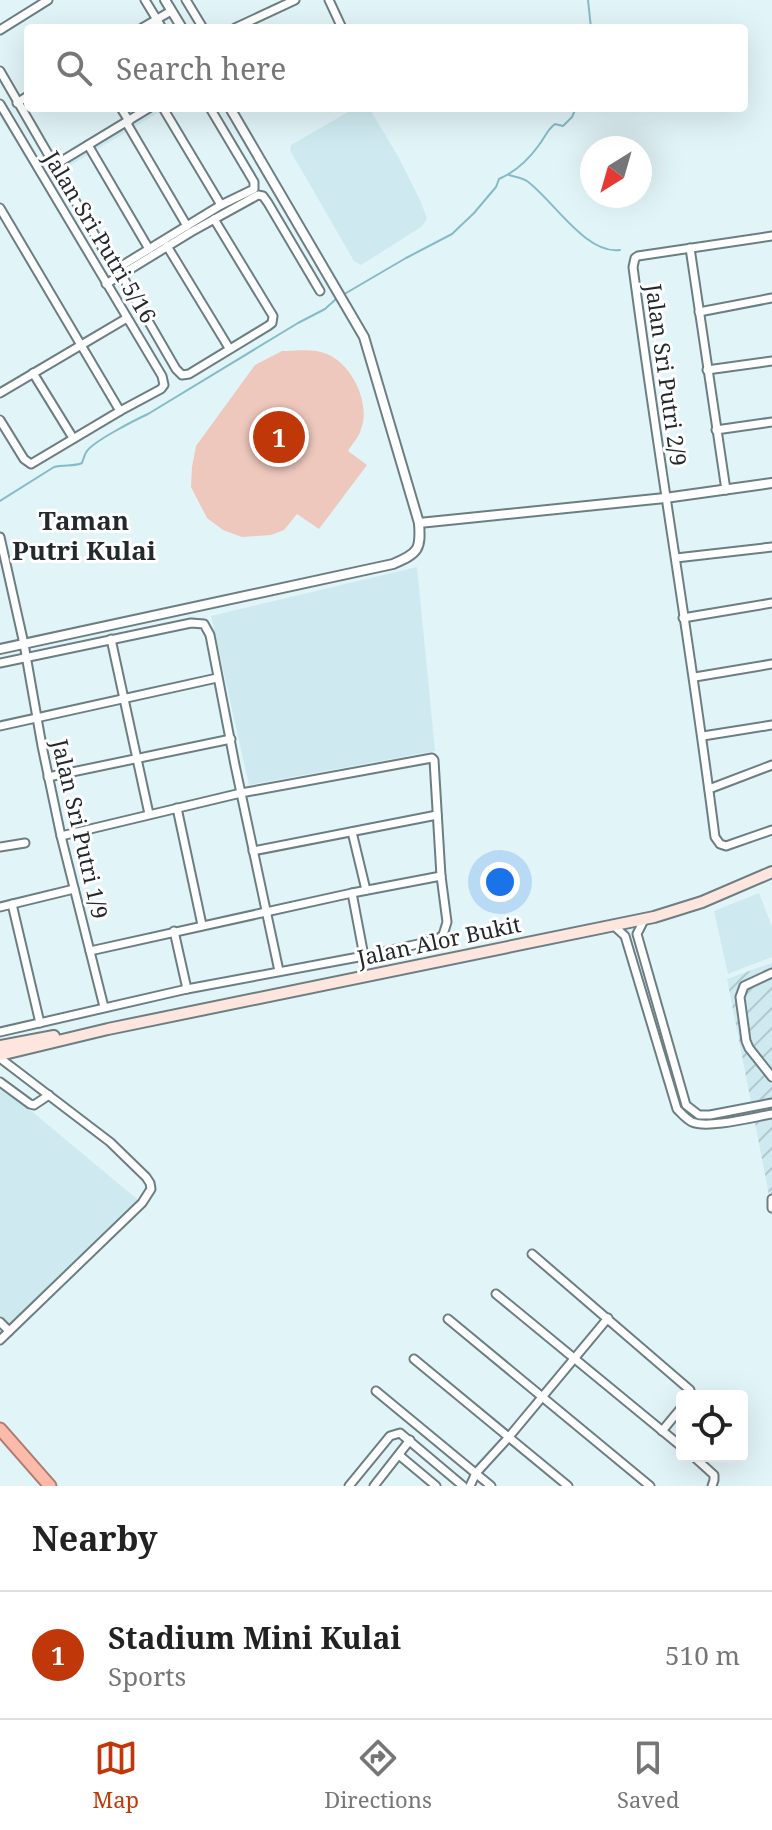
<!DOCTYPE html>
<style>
body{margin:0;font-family:"Noto Serif",serif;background:#f6f6f6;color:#222}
.controls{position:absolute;right:24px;bottom:24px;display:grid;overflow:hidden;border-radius:8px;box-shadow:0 8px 32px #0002}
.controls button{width:72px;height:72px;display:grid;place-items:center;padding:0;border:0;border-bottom:2px solid #e0e0e0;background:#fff;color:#222;font:40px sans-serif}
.compass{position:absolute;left:580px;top:136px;width:72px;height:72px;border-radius:50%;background:#fff;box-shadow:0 8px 32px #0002;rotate:217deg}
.you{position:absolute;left:500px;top:882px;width:28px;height:28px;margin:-20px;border:6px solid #fff;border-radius:50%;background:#1a73e8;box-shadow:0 0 0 12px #1a73e833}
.badge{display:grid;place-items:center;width:52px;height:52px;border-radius:50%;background:#c03709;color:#fff;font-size:26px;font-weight:700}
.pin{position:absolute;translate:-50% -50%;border:4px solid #fff;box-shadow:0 2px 8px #0006}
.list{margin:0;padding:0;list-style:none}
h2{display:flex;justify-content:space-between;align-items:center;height:104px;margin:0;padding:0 32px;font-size:34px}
h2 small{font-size:26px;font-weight:400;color:#767676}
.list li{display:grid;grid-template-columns:52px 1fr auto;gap:24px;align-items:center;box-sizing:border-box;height:128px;padding:0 32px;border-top:2px solid #e0e0e0}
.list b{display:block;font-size:30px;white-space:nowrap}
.list p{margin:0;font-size:26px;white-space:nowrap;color:#767676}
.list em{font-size:26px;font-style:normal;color:#767676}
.icon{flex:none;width:44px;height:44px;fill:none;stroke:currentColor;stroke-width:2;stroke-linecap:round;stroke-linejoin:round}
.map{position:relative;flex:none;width:772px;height:1486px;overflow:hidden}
.search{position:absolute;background:#fff;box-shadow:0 8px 32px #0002;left:24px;right:24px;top:24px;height:88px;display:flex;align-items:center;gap:20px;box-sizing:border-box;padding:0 28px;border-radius:8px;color:#767676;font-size:30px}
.sheet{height:232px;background:#fff}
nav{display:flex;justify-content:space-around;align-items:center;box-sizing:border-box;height:112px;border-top:2px solid #e0e0e0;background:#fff;font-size:22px;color:#767676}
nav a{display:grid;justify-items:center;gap:4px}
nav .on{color:#c03709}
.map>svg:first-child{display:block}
</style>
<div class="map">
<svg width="772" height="1486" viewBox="0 0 772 1486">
<defs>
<pattern id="industrial-furrows" width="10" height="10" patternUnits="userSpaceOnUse" patternTransform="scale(2)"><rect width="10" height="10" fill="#ceeaf0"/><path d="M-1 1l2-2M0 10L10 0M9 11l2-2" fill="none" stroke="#b1c9ce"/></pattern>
</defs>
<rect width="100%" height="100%" fill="#e1f4f8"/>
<g fill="#ceeaf0">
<polygon points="142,108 166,108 56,174 50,164"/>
<polygon points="355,108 369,108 399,158 420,200 427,219 421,227 361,265 354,261 290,150 291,145"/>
<polygon points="417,567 435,751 249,785 211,616"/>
<polygon points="759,893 772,927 772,957 728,974 714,911"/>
<polygon points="0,1085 138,1200 0,1335"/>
</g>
<polygon fill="url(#industrial-furrows)" points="772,963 772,1210 727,979"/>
<path fill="#eec8bd" d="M282,351C296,351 314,348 327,354C352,364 371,404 361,429C359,437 352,444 348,451L367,465L319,529L297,514L284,530L271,535L242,537L223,530L207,518L191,487L192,467L196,446L255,365Z"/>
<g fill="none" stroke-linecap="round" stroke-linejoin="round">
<g stroke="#84bbc6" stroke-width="2">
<polyline points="588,0 591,28"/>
<path d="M509,175C515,177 522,178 527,181C553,200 586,255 620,250"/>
<path d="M341,296L406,258L452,234L474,213L496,187L499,179C515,172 529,159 539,145C545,137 547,130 555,124L563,126L572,117L576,108"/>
<path d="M0,501L54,467C64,464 74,467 82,463C83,460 85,453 87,451C94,441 135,420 148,414L298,323L325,309L336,299"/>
</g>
<g stroke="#6d7e82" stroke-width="11">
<g id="minor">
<polyline points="145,0 162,28"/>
<polyline points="186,0 203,28"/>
<polyline points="329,0 342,28"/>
<polyline points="142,28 171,11"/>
<polyline points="235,28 295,0"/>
<polyline points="0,30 48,0"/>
<polyline points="0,71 110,261 113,266 118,268 221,205 254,189 254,182 210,108"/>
<polyline points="17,103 28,96"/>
<polyline points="0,104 162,376 164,385 161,389 120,411 31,464 24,459 0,420"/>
<polyline points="121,108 129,121"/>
<polyline points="163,108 221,205"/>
<polyline points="126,122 187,226"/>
<polyline points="88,145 149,249"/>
<polyline points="55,165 149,108"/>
<polyline points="0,208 120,411"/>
<path d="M772,236L638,256L635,258L633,267C658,458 691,647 715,837L720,844L726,846L772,830"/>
<polyline points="167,246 229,348"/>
<polyline points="690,248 726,490"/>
<polyline points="121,274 176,369 182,375 189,374 268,326 272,323 273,316 214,219"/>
<polyline points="106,284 191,232 258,195 263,196 268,203 320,291"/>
<polyline points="699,312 772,298"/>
<polyline points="707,370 772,361"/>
<polyline points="33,373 73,438"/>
<polyline points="0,393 127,318"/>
<polyline points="716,430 772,422"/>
<polyline points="0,537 24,644 42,746 61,836 104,1007"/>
<polyline points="676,558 772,547"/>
<polyline points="683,618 772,603"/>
<polyline points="111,639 149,814"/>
<polyline points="0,663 191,623 204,624 210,635 235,765 279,971"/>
<polyline points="695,677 772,664"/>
<polyline points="0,726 217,678"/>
<polyline points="703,736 772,725"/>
<polyline points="48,777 231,739"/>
<polyline points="709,789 772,765"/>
<polyline points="177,808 202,925"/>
<polyline points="352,832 366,890"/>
<polyline points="0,847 25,843"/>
<polyline points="253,851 437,815"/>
<polyline points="352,893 364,956"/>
<polyline points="12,904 40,1023"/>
<polyline points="0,907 74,889"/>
<polyline points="644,920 637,934 686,1105 699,1115 710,1115 772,1103"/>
<path d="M614,926L625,936L677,1109C682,1114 686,1119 692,1122C708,1129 754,1117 772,1114"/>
<polyline points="174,931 187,989"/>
<polyline points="90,951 352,893 441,876"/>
<polyline points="772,973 744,986 740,997 746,1041 749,1048 772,1077"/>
<polyline points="0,1032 187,989 364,956 436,940 443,935 447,922 441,876 434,760 432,758 241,793 61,836"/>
<polyline points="0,1058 110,1142 146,1177 150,1183 151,1189 142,1203 0,1340"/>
<polyline points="0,1082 30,1104 34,1105 49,1095"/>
<polyline points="772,1199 772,1208"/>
<polyline points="532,1254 690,1390 691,1396"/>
<polyline points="496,1294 682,1447"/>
<polyline points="448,1319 650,1486"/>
<polyline points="0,1322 9,1331"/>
<polyline points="414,1359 568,1486"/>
<polyline points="376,1391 491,1486"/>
<polyline points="662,1431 682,1407"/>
<polyline points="399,1455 436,1486"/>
<polyline points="693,1456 714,1475 714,1480 712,1486"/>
<polyline points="349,1486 390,1436 400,1433 463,1486"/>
<polyline points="374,1486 410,1440"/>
<polyline points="470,1486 476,1473 508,1438 608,1318"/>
</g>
</g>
<g stroke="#6d7e82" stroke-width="12">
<g id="tertiary">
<polyline points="165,0 182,28"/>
<polyline points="419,523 665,498 772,483"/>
<path d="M0,649L393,564C419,553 421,549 419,523L364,337L230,108"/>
</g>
</g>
<g stroke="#6d7e82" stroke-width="14">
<g id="secondary">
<polyline points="0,1046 54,1036"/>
<polyline points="0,1055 108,1029 654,917 702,902 772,872"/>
</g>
</g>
<g stroke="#af7d6f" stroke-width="15">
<polyline id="trunk" points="0,1429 50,1486"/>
</g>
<use href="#minor" stroke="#fff" stroke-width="7"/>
<use href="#tertiary" stroke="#fff" stroke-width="8"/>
<use href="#secondary" stroke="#fee6df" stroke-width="10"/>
<use href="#trunk" stroke="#fcbbaa" stroke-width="11"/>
</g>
<g text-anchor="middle" stroke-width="6" stroke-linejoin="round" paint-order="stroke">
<g font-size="22" fill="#232a2b" stroke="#fff">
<text transform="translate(100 237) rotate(59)" y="8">Jalan Sri Putri 5/16</text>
<text transform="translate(666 375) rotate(82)" y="8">Jalan Sri Putri 2/9</text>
<text transform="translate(80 829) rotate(77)" y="8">Jalan Sri Putri 1/9</text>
<text transform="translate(439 941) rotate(-12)" y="8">Jalan Alor Bukit</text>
</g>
<g font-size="26" font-weight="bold" fill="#232a2b" stroke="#fff">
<text x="84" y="530">Taman<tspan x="84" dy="30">Putri Kulai</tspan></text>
</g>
</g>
</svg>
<div class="controls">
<button><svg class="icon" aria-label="locate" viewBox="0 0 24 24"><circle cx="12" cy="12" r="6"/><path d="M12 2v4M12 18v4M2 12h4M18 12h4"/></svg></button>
</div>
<svg class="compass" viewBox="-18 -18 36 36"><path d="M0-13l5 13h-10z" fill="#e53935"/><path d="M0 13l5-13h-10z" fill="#767676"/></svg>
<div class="you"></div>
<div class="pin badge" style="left:279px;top:437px">1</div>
<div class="search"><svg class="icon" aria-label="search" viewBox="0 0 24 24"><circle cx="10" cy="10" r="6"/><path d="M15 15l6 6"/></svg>Search here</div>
</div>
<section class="sheet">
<h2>Nearby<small></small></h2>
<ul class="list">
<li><span class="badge">1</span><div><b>Stadium Mini Kulai</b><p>Sports</p></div><em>510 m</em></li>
</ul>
</section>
<nav>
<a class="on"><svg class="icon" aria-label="map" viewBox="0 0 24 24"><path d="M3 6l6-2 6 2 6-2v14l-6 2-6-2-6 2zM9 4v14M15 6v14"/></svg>Map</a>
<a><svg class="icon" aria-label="directions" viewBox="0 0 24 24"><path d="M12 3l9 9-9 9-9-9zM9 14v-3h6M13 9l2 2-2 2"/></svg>Directions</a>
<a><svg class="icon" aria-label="saved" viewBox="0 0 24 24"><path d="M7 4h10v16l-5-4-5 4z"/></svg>Saved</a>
</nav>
